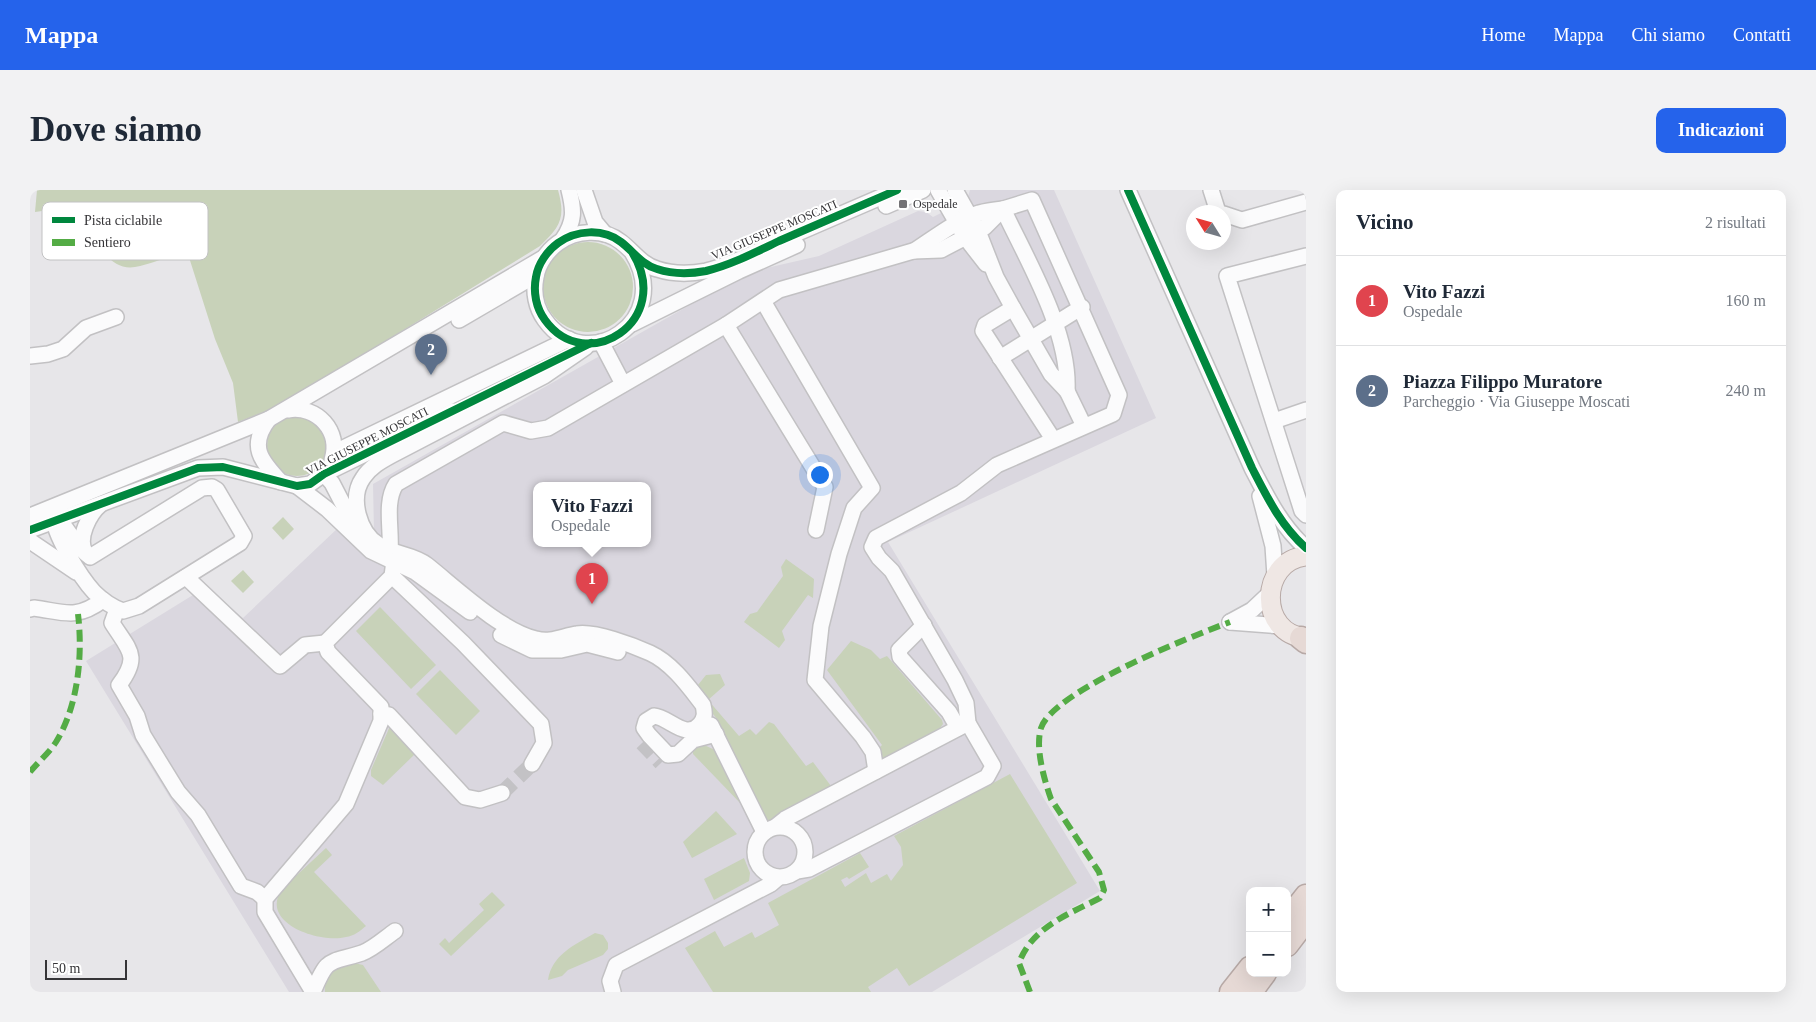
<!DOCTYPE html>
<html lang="it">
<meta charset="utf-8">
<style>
body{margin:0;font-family:Georgia,serif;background:#f2f2f3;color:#1f2937}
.controls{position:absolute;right:15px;bottom:15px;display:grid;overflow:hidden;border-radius:10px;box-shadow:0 5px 20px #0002}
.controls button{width:45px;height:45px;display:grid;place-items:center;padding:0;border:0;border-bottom:1px solid #e0e1e3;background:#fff;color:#1f2937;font:25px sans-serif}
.compass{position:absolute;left:1156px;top:15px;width:45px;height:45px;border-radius:50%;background:#fff;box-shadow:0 5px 20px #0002;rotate:307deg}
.scale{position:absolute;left:15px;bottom:12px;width:82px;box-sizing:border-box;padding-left:5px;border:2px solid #353437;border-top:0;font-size:14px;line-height:18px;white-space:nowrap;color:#353437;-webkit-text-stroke:4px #fff;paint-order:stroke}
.you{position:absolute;left:789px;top:284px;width:18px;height:18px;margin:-12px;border:4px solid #fff;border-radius:50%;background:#1a73e8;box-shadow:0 0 0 8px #1a73e833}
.badge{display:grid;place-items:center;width:32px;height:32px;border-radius:50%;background:#2563eb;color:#fff;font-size:16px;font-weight:700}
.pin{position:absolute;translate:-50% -41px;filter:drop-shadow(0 1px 2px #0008)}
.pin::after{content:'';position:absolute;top:26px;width:18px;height:15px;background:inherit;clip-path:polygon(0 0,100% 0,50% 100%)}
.popup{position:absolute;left:503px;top:292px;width:118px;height:65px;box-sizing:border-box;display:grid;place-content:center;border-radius:10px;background:#fff;filter:drop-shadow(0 1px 4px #0005);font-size:16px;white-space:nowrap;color:#747a83}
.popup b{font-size:19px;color:#1f2937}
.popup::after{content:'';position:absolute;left:50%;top:100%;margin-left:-10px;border:10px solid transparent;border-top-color:#fff}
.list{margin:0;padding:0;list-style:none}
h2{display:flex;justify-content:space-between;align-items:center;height:65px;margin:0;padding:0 20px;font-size:21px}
h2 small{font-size:16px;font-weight:400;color:#747a83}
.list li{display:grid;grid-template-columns:32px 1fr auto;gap:15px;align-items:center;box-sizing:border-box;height:90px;padding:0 20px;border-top:1px solid #e0e1e3}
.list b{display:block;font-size:19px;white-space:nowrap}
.list p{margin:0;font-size:16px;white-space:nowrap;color:#747a83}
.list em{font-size:16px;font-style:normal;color:#747a83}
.map{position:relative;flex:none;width:1276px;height:802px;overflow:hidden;border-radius:10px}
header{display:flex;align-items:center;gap:30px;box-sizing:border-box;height:70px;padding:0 25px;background:#2563eb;color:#fff}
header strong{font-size:24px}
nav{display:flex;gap:28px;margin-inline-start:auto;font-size:18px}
.intro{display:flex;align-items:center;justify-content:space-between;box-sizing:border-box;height:120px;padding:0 30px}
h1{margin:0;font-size:35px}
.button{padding:12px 22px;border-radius:10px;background:#2563eb;color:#fff;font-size:18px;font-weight:700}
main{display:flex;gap:30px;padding:0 30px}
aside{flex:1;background:#fff;border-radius:10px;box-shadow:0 5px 20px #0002}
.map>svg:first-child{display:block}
</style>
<header>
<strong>Mappa</strong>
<nav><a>Home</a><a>Mappa</a><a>Chi siamo</a><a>Contatti</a></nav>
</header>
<div class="intro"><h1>Dove siamo</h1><a class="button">Indicazioni</a></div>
<main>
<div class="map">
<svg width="1276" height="802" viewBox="0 0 1276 802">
<rect width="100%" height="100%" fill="#e7e6e9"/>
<path fill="#dad7df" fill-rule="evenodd" d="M940,0H1024L1126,228L858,352L1070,701L902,802H259L56,471L176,397L213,428L309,337L344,341L343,294L699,93L732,79L789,66L888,21L896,22L903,27L937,10ZM507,295H617V353H507Z"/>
<g fill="#c8d2b9">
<path d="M7,0H528C536,28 530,37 510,56L289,192L239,220L208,232L203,193L185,149L157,61C140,66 122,74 105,77C74,82 60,38 48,16L5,22Z"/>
<circle cx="558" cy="97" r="45"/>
<circle cx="267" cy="256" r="30"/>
<polygon points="253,327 264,339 253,350 242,338"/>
<polygon points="756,369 784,389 783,408 778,405 752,441 755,450 749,458 714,432 720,424 727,422 753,386 751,377"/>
<polygon points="213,380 224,392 213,403 201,391"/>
<polygon points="350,417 406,475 381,499 326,441"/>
<polygon points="821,451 841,460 850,469 857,466 912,530 913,534 910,538 853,569 847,560 852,555 797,480"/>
<polygon points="410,480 450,521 426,545 386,504"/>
<polygon points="690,484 695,495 678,510 709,546 720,539 726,545 739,532 744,534 776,576 783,572 801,596 738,632 687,529 664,500 676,485"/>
<polygon points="360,536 386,563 353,595 341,586 341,580"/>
<polygon points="672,554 687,561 713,616 663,564 663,558"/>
<polygon points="980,584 1047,693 879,796 867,778 838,797 841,802 683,802 655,758 685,741 694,757 722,742 725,748 749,735 738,713 830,663 839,677 819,689 817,687 811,690 815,697 836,683 841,693 857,684 861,691 873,675 871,657 864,646"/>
<polygon points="686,621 707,644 662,668 653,652"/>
<path d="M296,658L302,665L284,682L336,736C330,741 324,746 316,747C289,754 227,732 253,698Z"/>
<polygon points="714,668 720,683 719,691 684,710 674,689"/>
<polygon points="462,702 475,715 421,766 409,754 415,748 419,753 454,720 449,714"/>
<path d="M565,743L573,745L578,753V759L573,765L538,780L532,786L518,790C522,765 544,755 565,743Z"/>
<path d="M324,773L333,775L351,802H295C293,781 306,777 324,773Z"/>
</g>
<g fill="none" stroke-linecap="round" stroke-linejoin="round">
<g stroke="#c3c2c5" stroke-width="15" stroke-dasharray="15 8" stroke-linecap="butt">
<polyline points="612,553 631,573"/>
<polyline points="472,603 502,574"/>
</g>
<g stroke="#c2c1c3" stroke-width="18">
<g id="minor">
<polyline points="554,0 565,32 575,44"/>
<polyline points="908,0 935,47 956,74"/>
<path d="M1098,0L1222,278C1237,307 1251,336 1276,358"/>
<polyline points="1181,0 1188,22"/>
<polyline points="856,16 893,0"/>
<polyline points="1194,24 1212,30 1276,12"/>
<path d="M533,49C545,31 544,20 539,0"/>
<path d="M884,61C904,48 927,30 949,23C957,21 965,20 973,19C998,72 1040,142 1037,201L1021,184L983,118L966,87L948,41L925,0"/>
<path d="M602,62C645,131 556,187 515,130C506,118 503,102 506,87C508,74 517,61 528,53C546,40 573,38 591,52C603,61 612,75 627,79C642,84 660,84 676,81C701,75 726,62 749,51C789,34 828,17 867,0"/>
<polyline points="1276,66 1197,86 1272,321 1276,325"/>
<polyline points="733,111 842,298 824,318 809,364 791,436 785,490 833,547 843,562 846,581"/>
<polyline points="983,118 955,135 953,141 1023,249"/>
<polyline points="429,130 506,85"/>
<polyline points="602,134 709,81 767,55"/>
<polyline points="696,135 749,100 883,61 911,60 955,37 973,19 1002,10 1089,205 1083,224 967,275 931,303 846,348 842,357 849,368 862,381 925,490 936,513 938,533 963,576 957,587 779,679 767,681"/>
<polyline points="571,152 593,194"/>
<path d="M556,157L514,186L362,265C351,271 340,277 333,288C319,308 329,343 349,355C365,365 383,364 397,375C426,398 471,441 506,449C521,453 533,446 547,444C565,441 602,455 620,463C642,473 659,497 673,515C675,523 675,528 670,534C656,551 639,527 624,526L616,531L614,538L619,545L638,565L648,564L663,550L686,544"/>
<polyline points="0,166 18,164 33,159 56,138 86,127"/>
<polyline points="970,168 1052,117"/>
<polyline points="1037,201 1054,236"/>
<path d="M258,220C287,215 311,241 302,270"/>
<path d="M239,229C218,256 231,271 251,292"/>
<polyline points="1244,231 1276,220"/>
<polyline points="305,262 539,149"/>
<polyline points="294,284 302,293 316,320 331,338"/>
<polyline points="267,296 297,319 341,361 385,382 440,422"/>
<polyline points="1230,306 1243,356 1245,386"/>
<path d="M21,324L25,326C39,338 45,357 60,367L172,298L182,297L187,300L214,346L210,353L109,416L93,421C82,417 72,410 64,402C52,389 20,340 24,324"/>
<polyline points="0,326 239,229 513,68"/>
<polyline points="0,340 168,278 193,277 267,296 280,294 294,284 423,221"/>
<polyline points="0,351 46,382"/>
<path d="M360,361C362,340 354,312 366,294L473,233L501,241L518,238L696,135L795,297L786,340"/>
<path d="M55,362C47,348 59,324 71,314"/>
<polyline points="362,386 433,453 511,534 514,553 502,574"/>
<polyline points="156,387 250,476 275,455 295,453"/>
<path d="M0,419L4,418C34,422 46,430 73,410"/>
<path d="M87,419L82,433C99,460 111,466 89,495L107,526L113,545L148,602L168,625L211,696L227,702L235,709"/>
<polyline points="1200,432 1251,436"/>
<polyline points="1200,432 1222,420 1239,404"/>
<polyline points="894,435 869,460 870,467 919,522 928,538"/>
<polyline points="471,445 502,460 531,460 557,454 588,462"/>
<polyline points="351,524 359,525 435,607 450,610 472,603"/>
<polyline points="681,535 734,642"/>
<circle cx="750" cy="662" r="25"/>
<polyline points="745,637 755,629 938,533"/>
<polyline points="283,802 235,722 235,709 316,614 351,531 351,517 298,462 295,453 362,386 364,371"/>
<path d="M283,802C298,766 298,774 332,763C343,759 355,748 365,741"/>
<polyline points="583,802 580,791 586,775 741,694 748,688"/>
</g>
</g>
<g stroke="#b7a9a6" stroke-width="21">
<path id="major" d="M1276,366C1229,371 1228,444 1276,448"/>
</g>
<g stroke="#b7a9a6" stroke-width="25">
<g id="highway">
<polyline points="1271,448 1276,452"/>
<polyline points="1257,730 1276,706"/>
<polyline points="1257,755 1276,730"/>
<polyline points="1201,802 1220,778"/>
<polyline points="1221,802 1235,783"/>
</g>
</g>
<use href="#minor" stroke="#fbfbfc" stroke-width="15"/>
<use href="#major" stroke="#efe7e4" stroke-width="19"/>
<use href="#highway" stroke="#e6d9d5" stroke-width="22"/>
<g stroke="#54ac45" stroke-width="6" stroke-dasharray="12 6" stroke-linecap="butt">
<path d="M0,582C8,572 19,563 26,552C48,516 53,466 48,424"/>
<path d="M1000,802L989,773C1002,737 1039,724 1070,708L1074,700L1069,682L1021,609C1014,589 1005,558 1011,538C1023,501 1162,446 1200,432"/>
</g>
<g stroke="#fff" stroke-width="11">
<g id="cycleway">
<path d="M1098,0L1222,278C1237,307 1251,336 1276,358"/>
<path d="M602,62C645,131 556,187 515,130C506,118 503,102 506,87C508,74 517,61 528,53C546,40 573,38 591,52C603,61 612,75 627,79C642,84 660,84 676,81C701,75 726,62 749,51C789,34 828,17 867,0"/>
<polyline points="0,340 168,278 193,277 267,296 280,294 294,284 561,153"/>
</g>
</g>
<use href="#cycleway" stroke="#00873e" stroke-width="8"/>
</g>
<rect fill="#737275" stroke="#fff" stroke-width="2" x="868" y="9" width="10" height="10" rx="2.5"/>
<g text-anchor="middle" stroke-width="4" stroke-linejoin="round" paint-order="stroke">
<g font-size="12" fill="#353437" stroke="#fff" text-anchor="start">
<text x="883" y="18">Ospedale</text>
</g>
<g font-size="12" fill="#353437" stroke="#fff">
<text transform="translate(744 40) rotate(-23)" y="4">VIA GIUSEPPE MOSCATI</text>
<text transform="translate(337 251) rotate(-27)" y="4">VIA GIUSEPPE MOSCATI</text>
</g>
</g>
<rect x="12" y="12" width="166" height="58" rx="8" fill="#fff" stroke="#c2c2c3" stroke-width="1"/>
<rect x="22" y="27" width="23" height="6" fill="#00873e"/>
<rect x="22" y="49" width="23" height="7" fill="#54ac45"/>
<g font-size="14" fill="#353437">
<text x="54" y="35">Pista ciclabile</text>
<text x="54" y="57">Sentiero</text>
</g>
</svg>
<div class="controls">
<button>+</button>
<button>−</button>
</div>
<svg class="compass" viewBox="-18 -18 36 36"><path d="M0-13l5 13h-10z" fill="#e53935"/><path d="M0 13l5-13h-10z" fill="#747a83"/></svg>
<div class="scale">50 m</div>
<div class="you"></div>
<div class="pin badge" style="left:562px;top:414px;background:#e0444e">1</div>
<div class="popup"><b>Vito Fazzi</b>Ospedale</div>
<div class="pin badge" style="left:401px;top:185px;background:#5c6f8a">2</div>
</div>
<aside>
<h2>Vicino<small>2 risultati</small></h2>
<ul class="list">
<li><span class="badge" style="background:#e0444e">1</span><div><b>Vito Fazzi</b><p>Ospedale</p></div><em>160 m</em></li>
<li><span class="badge" style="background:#5c6f8a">2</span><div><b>Piazza Filippo Muratore</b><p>Parcheggio · Via Giuseppe Moscati</p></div><em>240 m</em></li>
</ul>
</aside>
</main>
